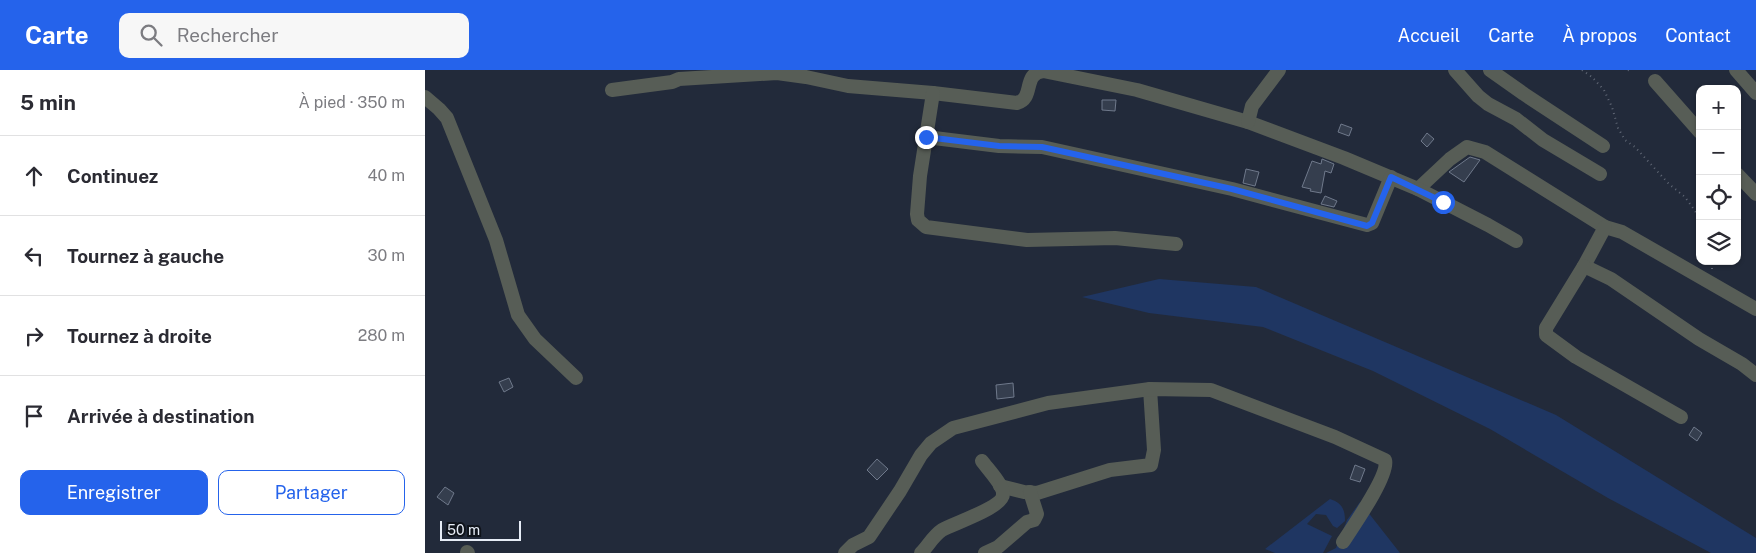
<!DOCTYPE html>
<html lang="fr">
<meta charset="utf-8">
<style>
body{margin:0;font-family:"Public Sans",sans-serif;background:#f7f7f7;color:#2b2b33}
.controls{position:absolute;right:15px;top:15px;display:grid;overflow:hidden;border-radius:10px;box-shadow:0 1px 4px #0004}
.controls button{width:45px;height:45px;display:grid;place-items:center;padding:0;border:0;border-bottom:1px solid #e1e1e2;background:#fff;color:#2b2b33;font:25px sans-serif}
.scale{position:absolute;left:15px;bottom:12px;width:81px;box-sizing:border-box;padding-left:5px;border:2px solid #e6ecf6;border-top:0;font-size:14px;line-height:18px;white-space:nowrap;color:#e6ecf6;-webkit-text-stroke:4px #0f131a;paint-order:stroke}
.stop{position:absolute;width:15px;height:15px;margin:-11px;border:4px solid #2563eb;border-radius:50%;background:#fff}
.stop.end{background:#2563eb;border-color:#fff;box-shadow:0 1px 5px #0008}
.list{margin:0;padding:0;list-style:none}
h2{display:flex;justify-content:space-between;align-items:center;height:65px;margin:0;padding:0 20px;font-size:21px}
h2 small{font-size:16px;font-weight:400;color:#7c7c81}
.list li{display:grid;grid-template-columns:32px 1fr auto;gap:15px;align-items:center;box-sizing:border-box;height:80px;padding:0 20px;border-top:1px solid #e1e1e2}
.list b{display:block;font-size:19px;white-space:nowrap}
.list em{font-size:16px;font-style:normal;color:#7c7c81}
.actions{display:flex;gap:10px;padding:15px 20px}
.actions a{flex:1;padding:11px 0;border:1px solid #2563eb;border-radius:10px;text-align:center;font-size:18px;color:#2563eb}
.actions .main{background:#2563eb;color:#fff}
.icon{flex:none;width:28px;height:28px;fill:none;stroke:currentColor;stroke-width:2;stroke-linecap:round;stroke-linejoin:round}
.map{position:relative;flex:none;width:1331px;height:483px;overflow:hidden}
header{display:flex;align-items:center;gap:30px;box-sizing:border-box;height:70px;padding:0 25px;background:#2563eb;color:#fff}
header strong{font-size:24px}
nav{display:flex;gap:28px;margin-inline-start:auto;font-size:18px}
.search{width:350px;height:45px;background:#f7f7f7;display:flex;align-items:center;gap:12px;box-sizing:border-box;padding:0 18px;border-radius:10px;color:#7c7c81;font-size:19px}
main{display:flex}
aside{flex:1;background:#fff}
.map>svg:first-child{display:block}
</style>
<header>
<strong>Carte</strong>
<div class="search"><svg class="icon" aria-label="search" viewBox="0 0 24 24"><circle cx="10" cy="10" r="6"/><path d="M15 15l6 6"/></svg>Rechercher</div>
<nav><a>Accueil</a><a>Carte</a><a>À propos</a><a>Contact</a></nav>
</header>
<main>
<aside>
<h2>5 min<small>À pied · 350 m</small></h2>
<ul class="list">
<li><svg class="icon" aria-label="ahead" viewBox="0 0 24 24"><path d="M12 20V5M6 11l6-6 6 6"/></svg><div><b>Continuez</b></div><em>40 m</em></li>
<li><svg class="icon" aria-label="left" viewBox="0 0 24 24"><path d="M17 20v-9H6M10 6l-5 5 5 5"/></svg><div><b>Tournez à gauche</b></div><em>30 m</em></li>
<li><svg class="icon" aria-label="right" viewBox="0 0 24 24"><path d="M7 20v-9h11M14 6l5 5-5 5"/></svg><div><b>Tournez à droite</b></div><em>280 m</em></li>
<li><svg class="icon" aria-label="arrive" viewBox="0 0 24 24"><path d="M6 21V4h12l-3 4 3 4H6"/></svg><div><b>Arrivée à destination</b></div></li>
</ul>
<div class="actions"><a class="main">Enregistrer</a><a>Partager</a></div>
</aside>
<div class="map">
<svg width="1331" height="483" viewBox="0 0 1331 483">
<rect width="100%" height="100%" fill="#222a3a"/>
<g fill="#1f3662">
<polygon points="734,209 831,217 1131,345 1331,468 1331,483 1286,483 1183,428 1065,359 948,301 838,257 724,243 657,227"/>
<path d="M905,429C917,433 920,439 920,451L912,458L908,456L901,445L891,444L882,454L907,466L898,483H850L840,479Z"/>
<polygon points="935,432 975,483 901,483 911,478 922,450"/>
</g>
<g fill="#353e4e" stroke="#6f798b">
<polygon points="677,30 691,30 690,41 677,40"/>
<polygon points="916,54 927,58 924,66 913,62"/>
<polygon points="1002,63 1009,69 1002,77 996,71"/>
<polygon points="1045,87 1055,90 1039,112 1024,102"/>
<polygon points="897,89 909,94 906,103 900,101 896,123 885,121 886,119 877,117 887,91 896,94"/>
<polygon points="821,99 834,102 830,116 818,113"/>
<polygon points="900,126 912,131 909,137 896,134"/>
<polygon points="84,308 88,317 79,322 74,312"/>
<polygon points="588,313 589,327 572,329 571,315"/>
<polygon points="1269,357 1277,363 1272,371 1264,365"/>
<polygon points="452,389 463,399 452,410 442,400"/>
<polygon points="930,395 940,399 935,412 925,409"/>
<polygon points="20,417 29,423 23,435 12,427"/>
</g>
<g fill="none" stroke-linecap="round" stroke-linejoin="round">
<g stroke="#616876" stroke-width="2" stroke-dasharray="1 4" stroke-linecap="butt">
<polyline points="1157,0 1167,7 1179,20 1187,37 1193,58 1200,70 1210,77 1244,114 1260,127 1275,148"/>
<polyline points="1203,0 1205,1"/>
<polyline points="1287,199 1287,191"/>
</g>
<g stroke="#575d56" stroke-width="14">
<polyline points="1030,0 1053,26 1063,34 1091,49 1118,70 1175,104"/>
<polyline points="1065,0 1099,24 1178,76"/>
<polyline points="1311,0 1331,23"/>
<polyline points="1230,11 1275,62"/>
<path d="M187,20L247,12L254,9L352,3L381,7L423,16L508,23L592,33C610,28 597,4 618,1L712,20L823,52L919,88L993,119L1025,89L1042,77L1060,82L1180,157L1197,162L1331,239"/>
<polyline points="508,23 495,106 492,144 493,150 501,157 602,170 690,168 751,174"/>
<polyline points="0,27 14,39 22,48 71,170 93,245 110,269 151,308"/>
<polyline points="823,52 827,36 854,0"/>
<polyline points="501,67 574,76 617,77 807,119 942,155 947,153 966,107"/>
<polyline points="1312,104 1331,124"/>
<polyline points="993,119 1063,155 1091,171"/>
<polyline points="1180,157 1159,196 1186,209 1274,269 1317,294 1331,305"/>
<polyline points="1159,196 1121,258 1121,265 1151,287 1256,347"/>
<polyline points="575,416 599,422 612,423 685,400 726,395 729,380 725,319"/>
<polyline points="42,482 43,483"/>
<path d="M420,483L428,475L444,467L475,421L496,385L506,373L528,358L623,333L725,319L786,320L910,367L960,390C965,404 927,458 918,472"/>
<path d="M496,483C503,476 508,466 517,460C529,453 580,437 578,423C578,415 562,398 557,391"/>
<polyline points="560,483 573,477 602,452 609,450 612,444 605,422"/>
</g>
</g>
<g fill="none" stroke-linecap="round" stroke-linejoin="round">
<polyline stroke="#2563eb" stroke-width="6" points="501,67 574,76 617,77 807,119 942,156 947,153 966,107 1018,132"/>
</g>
</svg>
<div class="controls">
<button>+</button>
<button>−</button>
<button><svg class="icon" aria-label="locate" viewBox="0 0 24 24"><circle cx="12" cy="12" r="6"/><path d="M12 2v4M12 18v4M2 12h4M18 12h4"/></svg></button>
<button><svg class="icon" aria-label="layers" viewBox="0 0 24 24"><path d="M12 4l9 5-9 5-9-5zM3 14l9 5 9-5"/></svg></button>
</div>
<div class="scale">50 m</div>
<div class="stop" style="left:1018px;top:132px"></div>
<div class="stop end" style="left:501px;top:67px"></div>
</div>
</main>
